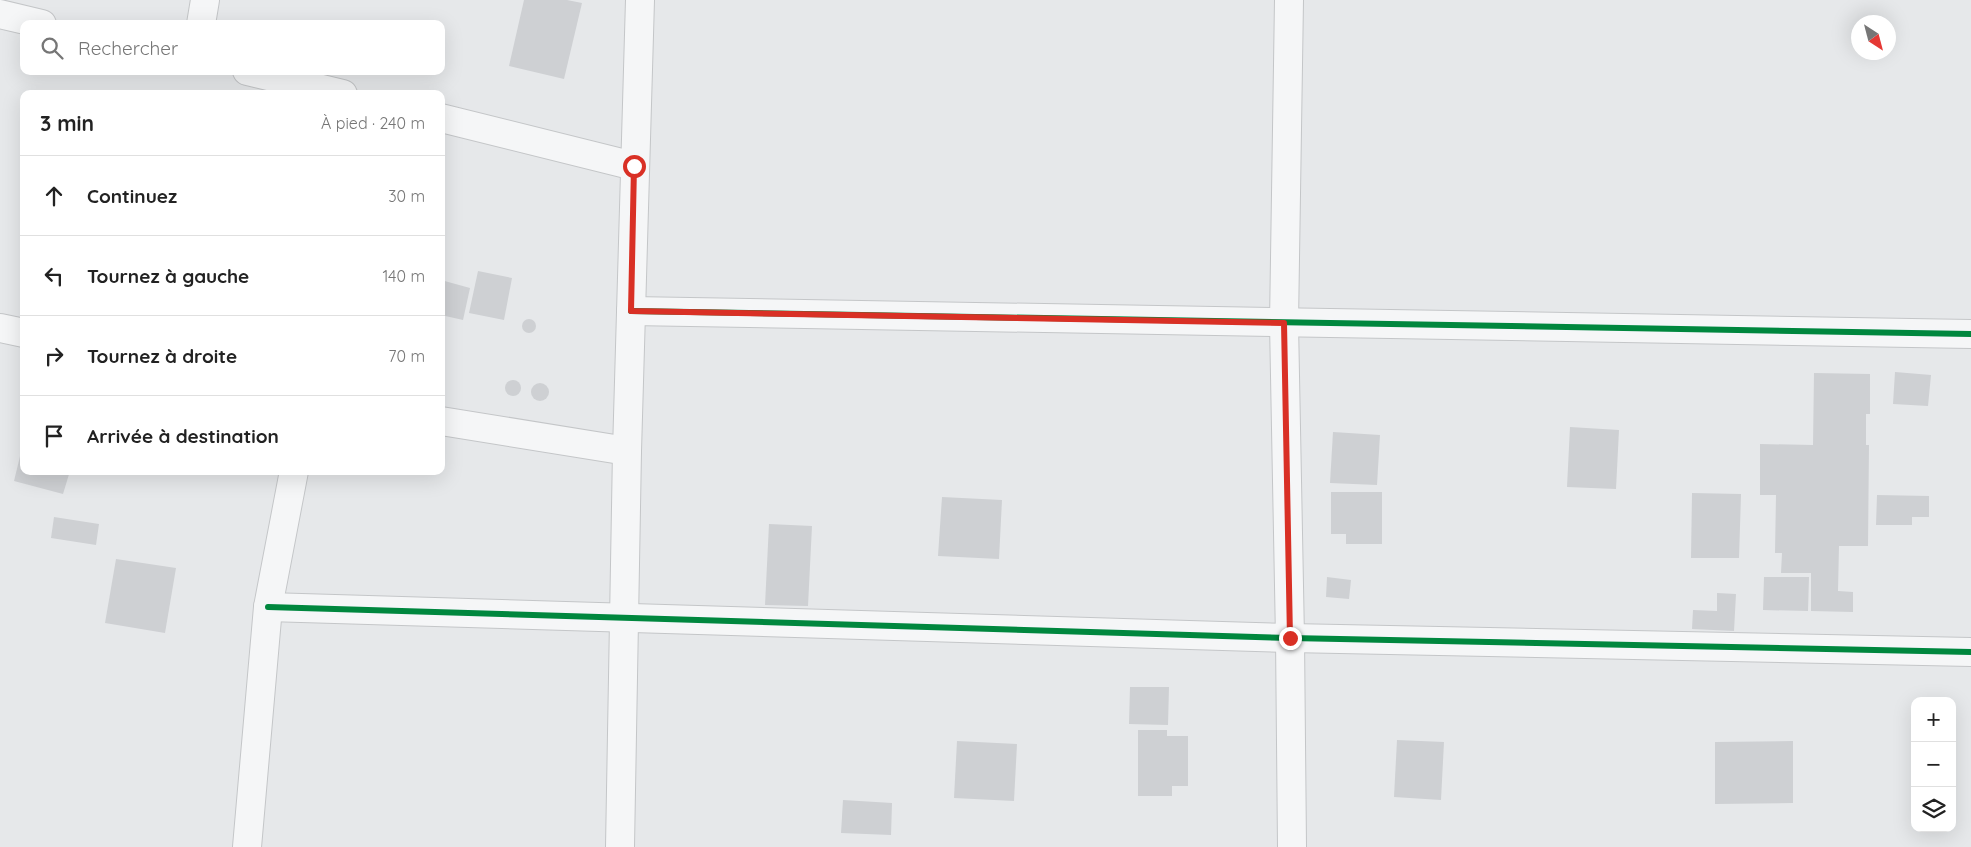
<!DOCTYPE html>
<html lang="fr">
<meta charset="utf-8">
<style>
body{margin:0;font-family:Quicksand,sans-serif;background:#f2f2f2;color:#222}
.controls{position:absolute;right:15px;bottom:15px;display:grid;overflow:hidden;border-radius:10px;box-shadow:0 5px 20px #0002}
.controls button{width:45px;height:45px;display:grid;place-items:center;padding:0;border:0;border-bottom:1px solid #e0e0e0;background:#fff;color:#222;font:25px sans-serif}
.compass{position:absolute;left:1851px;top:15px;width:45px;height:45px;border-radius:50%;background:#fff;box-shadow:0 5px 20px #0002;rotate:144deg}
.stop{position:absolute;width:15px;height:15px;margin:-11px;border:4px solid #d93025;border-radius:50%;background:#fff}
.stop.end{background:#d93025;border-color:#fff;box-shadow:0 1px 5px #0008}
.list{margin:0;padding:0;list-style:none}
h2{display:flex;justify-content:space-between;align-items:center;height:65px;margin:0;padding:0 20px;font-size:21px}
h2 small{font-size:16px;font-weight:400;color:#767676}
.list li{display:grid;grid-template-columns:32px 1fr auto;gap:15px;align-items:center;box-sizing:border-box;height:80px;padding:0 20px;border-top:1px solid #e0e0e0}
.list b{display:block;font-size:19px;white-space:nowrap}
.list em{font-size:16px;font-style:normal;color:#767676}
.icon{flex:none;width:28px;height:28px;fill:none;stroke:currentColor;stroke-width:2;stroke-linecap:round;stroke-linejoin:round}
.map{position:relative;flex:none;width:1971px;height:847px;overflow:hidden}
.search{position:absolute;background:#fff;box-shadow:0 5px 20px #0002;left:20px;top:20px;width:425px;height:55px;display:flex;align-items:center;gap:12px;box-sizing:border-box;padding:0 18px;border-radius:10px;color:#767676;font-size:19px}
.panel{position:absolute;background:#fff;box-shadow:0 5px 20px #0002;left:20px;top:90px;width:425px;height:385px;border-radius:10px}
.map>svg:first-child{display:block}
</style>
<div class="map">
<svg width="1971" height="847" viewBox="0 0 1971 847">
<rect width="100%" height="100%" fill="#e6e8ea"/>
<g fill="#ced0d3">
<polygon points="524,0 567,0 582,3 564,79 509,66"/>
<polygon points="478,271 512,278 504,320 469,313"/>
<polygon points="441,280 470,288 463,320 441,315"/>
<circle cx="529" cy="326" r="7"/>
<polygon points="1895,372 1931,375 1928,406 1893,404"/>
<polygon points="1814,373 1870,374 1870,414 1866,414 1866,445 1869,445 1868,546 1839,546 1838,591 1853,592 1853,612 1811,611 1811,573 1781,573 1782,553 1775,553 1776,495 1760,495 1760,444 1813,445"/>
<circle cx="513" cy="388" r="8"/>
<circle cx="540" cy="392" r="9"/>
<polygon points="1570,427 1619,430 1616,489 1567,487"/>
<polygon points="1333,432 1380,435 1377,485 1330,483"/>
<polygon points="23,444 24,471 70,471 63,494 14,481"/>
<polygon points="1331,492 1382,492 1382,544 1346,544 1346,534 1331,534"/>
<polygon points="1692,493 1741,494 1739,558 1691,558"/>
<polygon points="1877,495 1929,496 1929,517 1912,517 1912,525 1876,525"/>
<polygon points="942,497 1002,500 999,559 938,556"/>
<polygon points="54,517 99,524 96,545 51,538"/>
<polygon points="769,524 812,526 808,606 765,605"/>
<polygon points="116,559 176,568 165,633 105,623"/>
<polygon points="1327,577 1351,580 1349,599 1326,597"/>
<polygon points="1764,577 1809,577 1808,611 1763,610"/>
<polygon points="1717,593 1736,594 1734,631 1692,629 1693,610 1717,611"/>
<polygon points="1130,687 1169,687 1168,725 1129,724"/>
<polygon points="1138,730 1167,730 1167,736 1188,736 1188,786 1172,786 1172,796 1138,796"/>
<polygon points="1397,740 1444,742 1441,800 1394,797"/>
<polygon points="957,741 1017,744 1014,801 954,798"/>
<polygon points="1793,741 1793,803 1715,804 1715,742"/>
<polygon points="843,800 892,803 891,835 841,833"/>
</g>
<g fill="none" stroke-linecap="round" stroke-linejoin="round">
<g stroke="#c4c6c8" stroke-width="30">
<g id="street">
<polyline points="1289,0 1284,323 1290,638 1292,847"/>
<polyline points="0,14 42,24"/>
<polyline points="201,24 205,0"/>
<polyline points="247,71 343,94"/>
<polyline points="441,118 634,166"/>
<polyline points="631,311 1971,334"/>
<polyline points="0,328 24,333"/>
<polyline points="441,421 627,451"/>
<polyline points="268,607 1290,638 1971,652"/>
<polyline points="247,847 268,607 294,471"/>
<polyline points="620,847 627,451 640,0"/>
</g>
</g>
<use href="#street" stroke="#f5f6f7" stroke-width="28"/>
<g stroke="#f4f6f9" stroke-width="9">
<g id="cycleway">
<polyline points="631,311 1971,334"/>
<polyline points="268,607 1290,638 1971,652"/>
</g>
</g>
<use href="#cycleway" stroke="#00873e" stroke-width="6"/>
</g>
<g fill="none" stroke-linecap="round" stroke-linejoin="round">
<polyline stroke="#d93025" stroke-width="6" points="634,166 631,311 1284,323 1290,638"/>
</g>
</svg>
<div class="controls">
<button>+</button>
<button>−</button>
<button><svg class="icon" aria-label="layers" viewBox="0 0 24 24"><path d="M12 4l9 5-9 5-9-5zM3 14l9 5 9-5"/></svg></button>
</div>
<svg class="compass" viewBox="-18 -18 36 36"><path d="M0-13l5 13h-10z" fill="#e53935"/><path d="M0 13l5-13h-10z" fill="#767676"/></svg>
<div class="stop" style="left:634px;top:166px"></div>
<div class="stop end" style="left:1290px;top:638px"></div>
<div class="search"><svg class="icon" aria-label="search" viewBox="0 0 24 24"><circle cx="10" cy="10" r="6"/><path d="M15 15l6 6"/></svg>Rechercher</div>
<section class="panel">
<h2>3 min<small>À pied · 240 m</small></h2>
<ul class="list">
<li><svg class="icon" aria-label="ahead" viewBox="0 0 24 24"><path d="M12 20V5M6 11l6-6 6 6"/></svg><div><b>Continuez</b></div><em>30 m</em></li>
<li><svg class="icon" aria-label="left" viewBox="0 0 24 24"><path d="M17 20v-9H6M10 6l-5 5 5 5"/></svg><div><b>Tournez à gauche</b></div><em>140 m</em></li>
<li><svg class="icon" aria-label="right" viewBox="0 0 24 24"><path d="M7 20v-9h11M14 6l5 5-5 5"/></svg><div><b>Tournez à droite</b></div><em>70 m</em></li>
<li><svg class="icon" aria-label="arrive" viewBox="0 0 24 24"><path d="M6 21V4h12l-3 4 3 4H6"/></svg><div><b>Arrivée à destination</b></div></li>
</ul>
</section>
</div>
